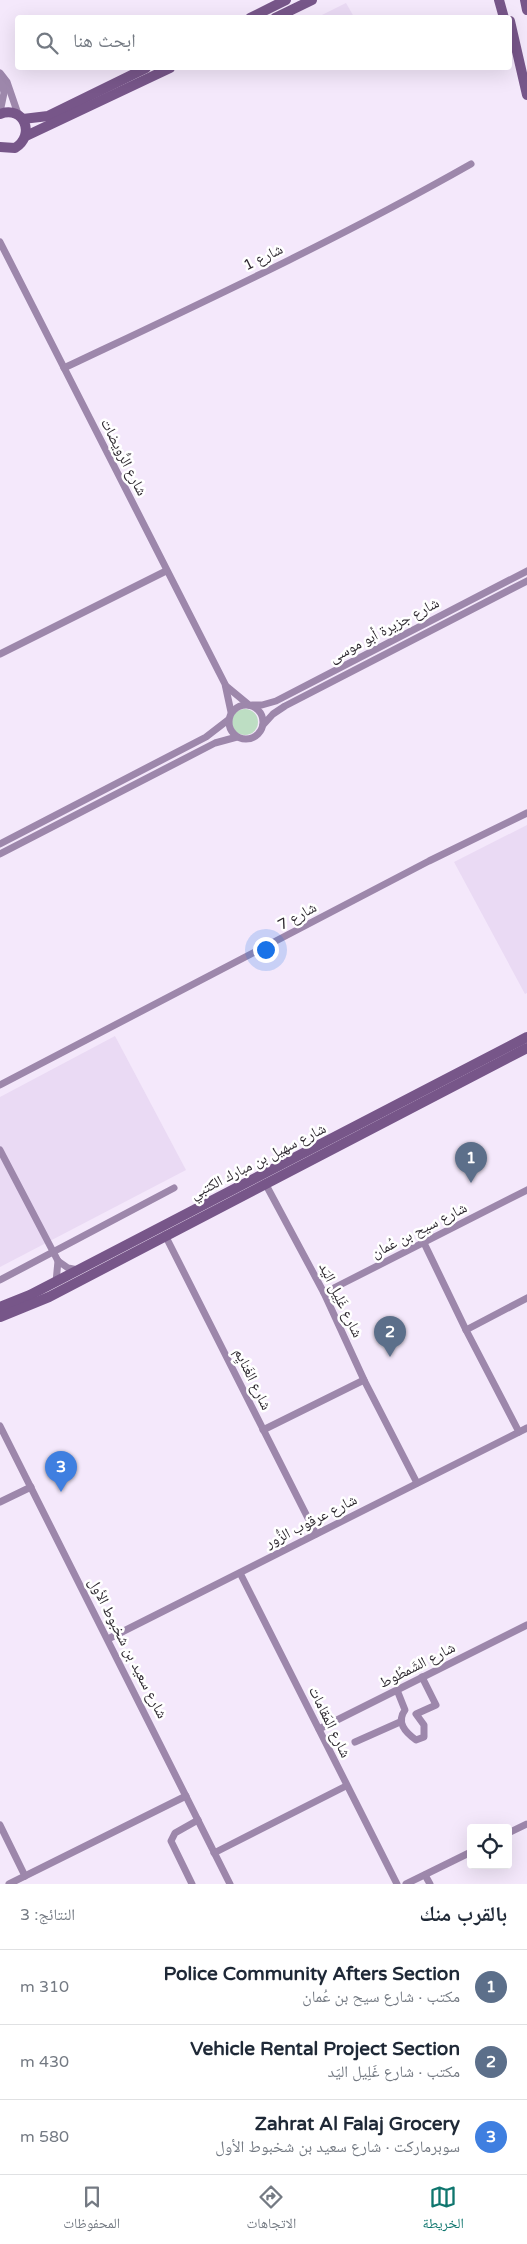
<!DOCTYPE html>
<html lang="ar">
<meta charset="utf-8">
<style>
body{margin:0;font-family:"Varela Round","Noto Naskh Arabic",sans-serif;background:#f6f6f7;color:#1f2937;direction:rtl}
.controls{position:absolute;right:15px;bottom:15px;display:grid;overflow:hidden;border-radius:5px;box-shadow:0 5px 20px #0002}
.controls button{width:45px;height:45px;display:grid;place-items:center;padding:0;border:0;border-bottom:1px solid #e0e1e3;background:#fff;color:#1f2937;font:25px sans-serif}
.you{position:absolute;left:265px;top:949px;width:18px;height:18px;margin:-12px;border:4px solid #fff;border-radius:50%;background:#1a73e8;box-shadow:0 0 0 8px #1a73e833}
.badge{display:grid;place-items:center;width:32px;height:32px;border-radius:50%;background:#0f766e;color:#fff;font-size:16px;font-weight:700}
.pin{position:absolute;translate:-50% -41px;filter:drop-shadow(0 1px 2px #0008)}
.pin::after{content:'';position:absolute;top:26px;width:18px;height:15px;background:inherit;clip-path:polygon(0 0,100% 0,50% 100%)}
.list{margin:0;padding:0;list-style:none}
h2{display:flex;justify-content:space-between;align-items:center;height:65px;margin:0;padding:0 20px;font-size:21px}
h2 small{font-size:16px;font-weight:400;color:#747a83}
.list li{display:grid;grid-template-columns:32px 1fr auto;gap:15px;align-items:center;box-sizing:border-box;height:75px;padding:0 20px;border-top:1px solid #e0e1e3}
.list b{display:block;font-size:19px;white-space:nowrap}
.list p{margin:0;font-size:16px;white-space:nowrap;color:#747a83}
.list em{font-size:16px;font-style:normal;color:#747a83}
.icon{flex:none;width:28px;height:28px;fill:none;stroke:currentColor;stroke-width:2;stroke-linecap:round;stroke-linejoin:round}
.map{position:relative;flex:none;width:527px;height:1884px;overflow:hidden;direction:ltr}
.search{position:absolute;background:#fff;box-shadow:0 5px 20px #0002;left:15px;right:15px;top:15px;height:55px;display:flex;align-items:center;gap:12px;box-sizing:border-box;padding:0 18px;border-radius:5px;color:#747a83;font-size:19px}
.sheet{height:290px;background:#fff}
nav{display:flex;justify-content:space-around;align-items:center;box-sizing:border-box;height:70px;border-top:1px solid #e0e1e3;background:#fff;font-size:14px;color:#747a83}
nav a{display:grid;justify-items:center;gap:2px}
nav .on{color:#0f766e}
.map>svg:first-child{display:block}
</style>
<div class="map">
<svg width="527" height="1884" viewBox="0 0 527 1884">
<rect width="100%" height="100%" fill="#f4e8fb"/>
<g fill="#eadaf4">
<polygon points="346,3 354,17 318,17"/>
<polygon points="527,825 527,993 525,994 454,862"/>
<polygon points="115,1036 186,1170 0,1267 0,1097"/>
</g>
<circle fill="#bddec3" cx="245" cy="722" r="13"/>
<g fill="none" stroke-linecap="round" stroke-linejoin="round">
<g stroke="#9d87ab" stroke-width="7">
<polyline points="0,73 7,82 18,114"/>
<polyline points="0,112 4,93 1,78"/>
<polyline points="0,242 225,684 231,712"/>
<path d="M64,368C201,303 339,239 471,164"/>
<polyline points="0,654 166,571"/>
<polyline points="226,686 249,705"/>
<circle cx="246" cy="722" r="17"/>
<polyline points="252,705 262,705 276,701 527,571"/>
<polyline points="263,725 273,714 285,706 527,581"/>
<polyline points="0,844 206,737 228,720"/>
<polyline points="0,854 215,743 237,737"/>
<polyline points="0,1085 429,861 527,813"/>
<polyline points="0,1150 58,1261 68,1268 78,1270"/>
<polyline points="265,1183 324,1293 364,1380 417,1483"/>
<polyline points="165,1235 316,1534"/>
<polyline points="424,1243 466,1330 519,1432"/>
<polyline points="0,1280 174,1188"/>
<polyline points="56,1282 58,1261"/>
<polyline points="324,1293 527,1190"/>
<polyline points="466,1330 527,1298"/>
<polyline points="0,1426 230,1884"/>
<polyline points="263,1430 364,1380"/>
<polyline points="0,1502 31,1487"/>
<polyline points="240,1573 397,1884"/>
<polyline points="108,1639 527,1428"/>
<path d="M397,1690L405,1710C396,1722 405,1732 416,1740L424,1737V1725L416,1714L436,1705L422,1677"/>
<polyline points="319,1729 527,1625"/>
<polyline points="355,1742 400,1722"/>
<polyline points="0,1825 25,1876"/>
<polyline points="508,1833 527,1824"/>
<polyline points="214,1853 346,1786"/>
<polyline points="425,1875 430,1884"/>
<polyline points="9,1884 186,1796"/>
<polyline points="192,1884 171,1841 175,1833 198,1820"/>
<polyline points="406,1884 471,1852"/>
</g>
<g stroke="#775689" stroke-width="10">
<polyline points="499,0 504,18"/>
<polyline points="525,0 527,10"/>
<polyline points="250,18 286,0"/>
<polyline points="275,18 312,0"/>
<polyline points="510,21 527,95"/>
<path d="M0,114C24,105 36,135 15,148L0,147"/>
<polyline points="23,119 48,116 146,68"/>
<polyline points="26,136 170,68"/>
<polyline points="0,1307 30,1295 527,1037"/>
<polyline points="0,1317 49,1297 527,1048"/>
</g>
</g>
<g text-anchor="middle" stroke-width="5" stroke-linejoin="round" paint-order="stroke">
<g font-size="15" fill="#2f2a31" stroke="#fff">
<text transform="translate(263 257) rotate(-26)" y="5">شارع 1</text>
<text transform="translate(124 457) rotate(63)" y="5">شارع الرُّويضات</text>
<text transform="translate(384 630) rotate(-28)" y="5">شارع جزيرة أبو موسى</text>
<text transform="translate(297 916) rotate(-29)" y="5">شارع 7</text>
<text transform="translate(258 1161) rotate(-27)" y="5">شارع سهيل بن مبارك الكتبي</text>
<text transform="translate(419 1230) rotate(-27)" y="5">شارع سيح بن عُمان</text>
<text transform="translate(341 1300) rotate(64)" y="5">شارع غَلِيل اليَد</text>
<text transform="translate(253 1379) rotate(64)" y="5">شارع الغَنايِم</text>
<text transform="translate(311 1521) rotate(-27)" y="5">شارع عرقوب الزُّور</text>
<text transform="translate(128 1648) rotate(63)" y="5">شارع سعيد بن شخبوط الأول</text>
<text transform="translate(417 1665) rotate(-27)" y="5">شارع الشَمطُوط</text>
<text transform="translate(330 1722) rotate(64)" y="5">شارع المَقامات</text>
</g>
</g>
</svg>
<div class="controls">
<button><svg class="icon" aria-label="locate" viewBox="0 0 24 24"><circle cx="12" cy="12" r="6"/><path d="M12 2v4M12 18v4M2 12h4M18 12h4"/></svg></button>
</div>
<div class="you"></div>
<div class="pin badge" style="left:471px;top:1183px;background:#5c6f8a">1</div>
<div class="pin badge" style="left:390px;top:1357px;background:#5c6f8a">2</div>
<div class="pin badge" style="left:61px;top:1492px;background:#3f7fe0">3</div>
<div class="search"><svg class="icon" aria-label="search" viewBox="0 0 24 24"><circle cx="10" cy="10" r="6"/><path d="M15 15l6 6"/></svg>ابحث هنا</div>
</div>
<section class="sheet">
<h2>بالقرب منك<small>النتائج: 3</small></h2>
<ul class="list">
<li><span class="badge" style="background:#5c6f8a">1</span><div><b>Police Community Afters Section</b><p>مكتب · شارع سيح بن عُمان</p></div><em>310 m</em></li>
<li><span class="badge" style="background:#5c6f8a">2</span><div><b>Vehicle Rental Project Section</b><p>مكتب · شارع غَلِيل اليَد</p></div><em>430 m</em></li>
<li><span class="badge" style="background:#3f7fe0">3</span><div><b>Zahrat Al Falaj Grocery</b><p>سوبرماركت · شارع سعيد بن شخبوط الأول</p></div><em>580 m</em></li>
</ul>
</section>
<nav>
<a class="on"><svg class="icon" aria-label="map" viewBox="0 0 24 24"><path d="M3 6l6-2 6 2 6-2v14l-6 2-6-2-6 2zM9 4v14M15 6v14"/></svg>الخريطة</a>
<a><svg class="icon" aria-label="directions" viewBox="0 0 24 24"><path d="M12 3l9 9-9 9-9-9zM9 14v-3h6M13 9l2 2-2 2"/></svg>الاتجاهات</a>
<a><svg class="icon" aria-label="saved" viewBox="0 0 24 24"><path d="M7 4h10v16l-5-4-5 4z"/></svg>المحفوظات</a>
</nav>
